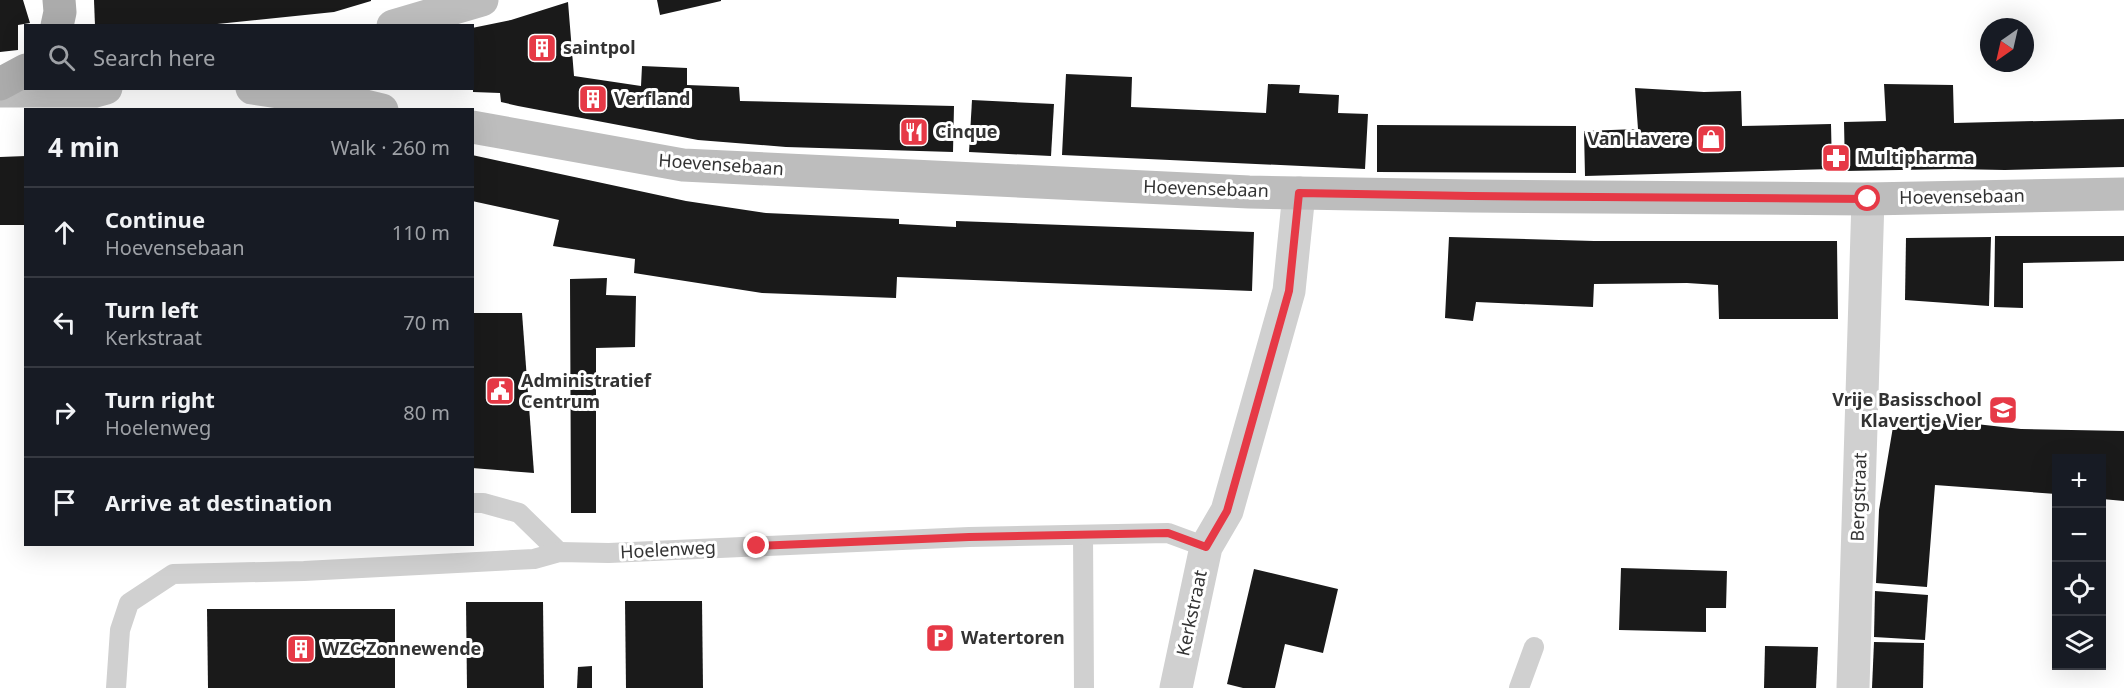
<!DOCTYPE html>
<meta charset="utf-8">
<style>
body{margin:0;font-family:"Noto Sans",sans-serif;background:#20242c;color:#f1f3f6}
.controls{position:absolute;right:18px;bottom:18px;display:grid;overflow:hidden;border-radius:0px;box-shadow:0 6px 24px #0002}
.controls button{width:54px;height:54px;display:grid;place-items:center;padding:0;border:0;border-bottom:2px solid #363941;background:#171b24;color:#f1f3f6;font:30px sans-serif}
.compass{position:absolute;left:1980px;top:18px;width:54px;height:54px;border-radius:50%;background:#171b24;box-shadow:0 6px 24px #0002;rotate:214deg}
.stop{position:absolute;width:18px;height:18px;margin:-14px;border:4px solid #e63946;border-radius:50%;background:#fff}
.stop.end{background:#e63946;border-color:#fff;box-shadow:0 2px 6px #0008}
.list{margin:0;padding:0;list-style:none}
h2{display:flex;justify-content:space-between;align-items:center;height:78px;margin:0;padding:0 24px;font-size:26px}
h2 small{font-size:20px;font-weight:400;color:#9ea1a6}
.list li{display:grid;grid-template-columns:39px 1fr auto;gap:18px;align-items:center;box-sizing:border-box;height:90px;padding:0 24px;border-top:2px solid #363941}
.list b{display:block;font-size:22px;white-space:nowrap}
.list p{margin:0;font-size:20px;white-space:nowrap;color:#9ea1a6}
.list em{font-size:20px;font-style:normal;color:#9ea1a6}
.icon{flex:none;width:33px;height:33px;fill:none;stroke:currentColor;stroke-width:2;stroke-linecap:round;stroke-linejoin:round}
.map{position:relative;flex:none;width:2124px;height:688px;overflow:hidden}
.search{position:absolute;background:#171b24;box-shadow:0 6px 24px #0002;left:24px;top:24px;width:450px;height:66px;display:flex;align-items:center;gap:15px;box-sizing:border-box;padding:0 21px;border-radius:0px;color:#9ea1a6;font-size:22px}
.panel{position:absolute;background:#171b24;box-shadow:0 6px 24px #0002;left:24px;top:108px;width:450px;height:438px;border-radius:0px}
.map>svg:first-child{display:block}
</style>
<div class="map">
<svg width="2124" height="688" viewBox="0 0 2124 688">
<rect width="100%" height="100%" fill="#fff"/>
<g fill="#1a1a1a">
<polygon points="0,0 23,0 30,23 18,25 18,50 0,52"/>
<polygon points="94,0 371,0 371,1 334,12 198,26 95,26"/>
<polygon points="657,0 721,0 721,1 660,15"/>
<polygon points="568,2 574,76 641,86 642,66 687,68 687,85 739,87 740,101 954,106 953,152 786,147 698,140 518,106 501,102 500,93 473,92 472,28 511,20"/>
<polygon points="1066,74 1132,77 1131,107 1266,113 1268,84 1300,85 1299,93 1339,95 1338,113 1368,114 1365,169 1062,155"/>
<polygon points="1884,84 1953,85 1954,123 2124,119 2124,167 2005,170 1954,169 1845,171 1844,122 1886,121"/>
<polygon points="1635,88 1704,92 1741,91 1742,126 1831,124 1832,169 1585,176 1584,131 1638,129"/>
<polygon points="972,100 1054,104 1051,156 969,152"/>
<polygon points="1377,125 1576,126 1576,173 1377,172"/>
<polygon points="472,155 686,201 766,213 899,219 899,224 956,227 956,221 1254,232 1252,291 897,277 896,298 762,293 634,273 635,259 553,246 559,220 472,201"/>
<polygon points="26,156 26,225 0,225 0,157"/>
<polygon points="1995,236 2124,236 2124,261 2023,263 2023,308 1994,307"/>
<polygon points="1449,237 1594,241 1837,241 1838,319 1719,319 1718,285 1687,283 1594,284 1593,307 1476,302 1473,321 1445,318"/>
<polygon points="1991,237 1989,306 1905,300 1906,238"/>
<polygon points="607,278 606,295 636,296 635,347 596,348 596,513 571,513 570,279"/>
<polygon points="472,313 522,313 534,473 472,468"/>
<polygon points="1895,415 2021,429 2124,431 2124,501 2102,499 2102,458 2056,458 2056,494 1935,485 1927,587 1876,583 1879,510"/>
<polygon points="1621,568 1727,571 1726,608 1706,608 1706,632 1619,630"/>
<polygon points="1254,569 1338,589 1323,653 1285,644 1275,688 1243,688 1227,684"/>
<polygon points="1875,591 1928,595 1925,640 1874,637"/>
<polygon points="625,601 702,601 703,688 626,688"/>
<polygon points="466,602 543,602 544,688 467,688"/>
<polygon points="207,609 395,609 395,688 208,688"/>
<polygon points="1874,642 1924,643 1923,688 1872,688"/>
<polygon points="1765,646 1818,647 1816,688 1764,688"/>
<polygon points="592,666 592,688 577,688 578,667"/>
</g>
<g fill="none" stroke-linecap="round" stroke-linejoin="round">
<g stroke="#d0d0d0" stroke-width="20">
<polyline points="472,503 483,503 519,513 559,552"/>
<polyline points="1083,535 1084,688"/>
<polyline points="116,688 120,630 129,603 173,574 304,571 534,559 559,552 609,553 969,537 1168,533 1206,547"/>
<polyline points="1519,688 1534,647"/>
</g>
<g stroke="#d0d0d0" stroke-width="33">
<polyline points="1176,688 1206,547 1227,511 1289,291 1299,193"/>
<polyline points="1853,688 1868,199"/>
</g>
<g stroke="#bdbdbd" stroke-width="33">
<polyline points="393,26 482,0"/>
<polyline points="252,88 353,103 382,110"/>
<polyline points="0,91 95,91 106,88"/>
<polyline points="472,127 683,165 1249,192 1471,196 1868,199 2124,194"/>
</g>
<g stroke="#ababab" stroke-width="33">
<polyline points="57,26 60,12 59,0"/>
<polyline points="0,84 26,70"/>
</g>
</g>
<g fill="none" stroke-linecap="round" stroke-linejoin="round">
<polyline stroke="#e63946" stroke-width="8" points="757,546 969,537 1168,533 1206,547 1227,511 1289,291 1299,193 1471,196 1868,199"/>
</g>
<defs>
<g id="building-square" transform="scale(1.5)"><rect x="-9" y="-9" width="18" height="18" rx="4" fill="#e63946" stroke="#fff"/><path d="M-4-6H4V6H1V3H-1V6H-4ZM-2.5-4.3h1.7v1.8h-1.7ZM.8-4.3h1.7v1.8H.8ZM-2.5-1h1.7V.8h-1.7ZM.8-1h1.7V.8H.8Z" fill="#fff"/></g>
<g id="restaurant-square" transform="scale(1.5)"><rect x="-9" y="-9" width="18" height="18" rx="4" fill="#e63946" stroke="#fff"/><path d="M-5-6h1v4h1v-4h1v4h1v-4h1v5L-1.5 .5V6h-2V.5L-5-1ZM5-6V6H3V1.5H1.5Q1.5-4 5-6Z" fill="#fff"/></g>
<g id="shop-square" transform="scale(1.5)"><rect x="-9" y="-9" width="18" height="18" rx="4" fill="#e63946" stroke="#fff"/><path d="M-5-2.5h2.3a2.7 3.5 0 0 1 5.4 0H5L5.5 6h-11ZM-1.5-2.5h3a1.5 2.3 0 0 0-3 0Z" fill="#fff"/></g>
<g id="pharmacy-square" transform="scale(1.5)"><rect x="-9" y="-9" width="18" height="18" rx="4" fill="#e63946" stroke="#fff"/><path d="M-2-6h4v4h4v4h-4v4h-4v-4h-4v-4h4Z" fill="#fff"/></g>
<g id="civic-square" transform="scale(1.5)"><rect x="-9" y="-9" width="18" height="18" rx="4" fill="#e63946" stroke="#fff"/><path d="M-.6-6.5H3V-4.5H.6V-3L4-1V1h2V6H-6V1h2V-1L-.6-3ZM-1.2 2.5V6h2.4V2.5Z" fill="#fff"/></g>
<g id="school-square" transform="scale(1.5)"><rect x="-9" y="-9" width="18" height="18" rx="4" fill="#e63946" stroke="#fff"/><path d="M0-5L7-2L0 1L-7-2ZM-4 1L0 2.5L4 1V4Q0 6-4 4Z" fill="#fff"/></g>
<g id="parking-square" transform="scale(1.5)"><rect x="-9" y="-9" width="18" height="18" rx="4" fill="#e63946" stroke="#fff"/><path d="M-3.5-5.5H1a3.5 3.5 0 0 1 0 7H-1V5.5H-3.5ZM-1-3.4V-.6H.8a1.4 1.4 0 0 0 0-2.8Z" fill="#fff"/></g>
</defs>
<g fill-rule="evenodd">
<use href="#building-square" x="542" y="48"/>
<use href="#building-square" x="593" y="99"/>
<use href="#restaurant-square" x="914" y="132"/>
<use href="#shop-square" x="1711" y="139"/>
<use href="#pharmacy-square" x="1836" y="158"/>
<use href="#civic-square" x="500" y="391"/>
<use href="#school-square" x="2003" y="410"/>
<use href="#parking-square" x="940" y="638"/>
<use href="#building-square" x="301" y="649"/>
</g>
<g text-anchor="middle" stroke-width="6" stroke-linejoin="round" paint-order="stroke">
<g font-size="18" font-weight="bold" fill="#333" stroke="#fff" text-anchor="start">
<text x="563" y="54">saintpol</text>
<text x="614" y="105">Verfland</text>
<text x="935" y="138">Cinque</text>
<text x="1690" y="145" text-anchor="end">Van Havere</text>
<text x="1857" y="164">Multipharma</text>
<text x="521" y="387">Administratief<tspan x="521" dy="21">Centrum</tspan></text>
<text x="1982" y="406" text-anchor="end">Vrije Basisschool<tspan x="1982" dy="21">Klavertje Vier</tspan></text>
<text x="961" y="644">Watertoren</text>
<text x="322" y="655">WZC Zonnewende</text>
</g>
<g font-size="18" fill="#333" stroke="#fff">
<text transform="translate(721 165) rotate(4)" y="6">Hoevensebaan</text>
<text transform="translate(1206 189) rotate(2)" y="6">Hoevensebaan</text>
<text transform="translate(1962 197) rotate(-1)" y="6">Hoevensebaan</text>
<text transform="translate(1859 497) rotate(-88)" y="6">Bergstraat</text>
<text transform="translate(668 550) rotate(-3)" y="6">Hoelenweg</text>
<text transform="translate(1192 613) rotate(-78)" y="6">Kerkstraat</text>
</g>
</g>
</svg>
<div class="controls">
<button>+</button>
<button>−</button>
<button><svg class="icon" aria-label="locate" viewBox="0 0 24 24"><circle cx="12" cy="12" r="6"/><path d="M12 2v4M12 18v4M2 12h4M18 12h4"/></svg></button>
<button><svg class="icon" aria-label="layers" viewBox="0 0 24 24"><path d="M12 4l9 5-9 5-9-5zM3 14l9 5 9-5"/></svg></button>
</div>
<svg class="compass" viewBox="-18 -18 36 36"><path d="M0-13l5 13h-10z" fill="#e53935"/><path d="M0 13l5-13h-10z" fill="#9ea1a6"/></svg>
<div class="stop" style="left:1868px;top:199px"></div>
<div class="stop end" style="left:757px;top:546px"></div>
<div class="search"><svg class="icon" aria-label="search" viewBox="0 0 24 24"><circle cx="10" cy="10" r="6"/><path d="M15 15l6 6"/></svg>Search here</div>
<section class="panel">
<h2>4 min<small>Walk · 260 m</small></h2>
<ul class="list">
<li><svg class="icon" aria-label="ahead" viewBox="0 0 24 24"><path d="M12 20V5M6 11l6-6 6 6"/></svg><div><b>Continue</b><p>Hoevensebaan</p></div><em>110 m</em></li>
<li><svg class="icon" aria-label="left" viewBox="0 0 24 24"><path d="M17 20v-9H6M10 6l-5 5 5 5"/></svg><div><b>Turn left</b><p>Kerkstraat</p></div><em>70 m</em></li>
<li><svg class="icon" aria-label="right" viewBox="0 0 24 24"><path d="M7 20v-9h11M14 6l5 5-5 5"/></svg><div><b>Turn right</b><p>Hoelenweg</p></div><em>80 m</em></li>
<li><svg class="icon" aria-label="arrive" viewBox="0 0 24 24"><path d="M6 21V4h12l-3 4 3 4H6"/></svg><div><b>Arrive at destination</b></div></li>
</ul>
</section>
</div>
